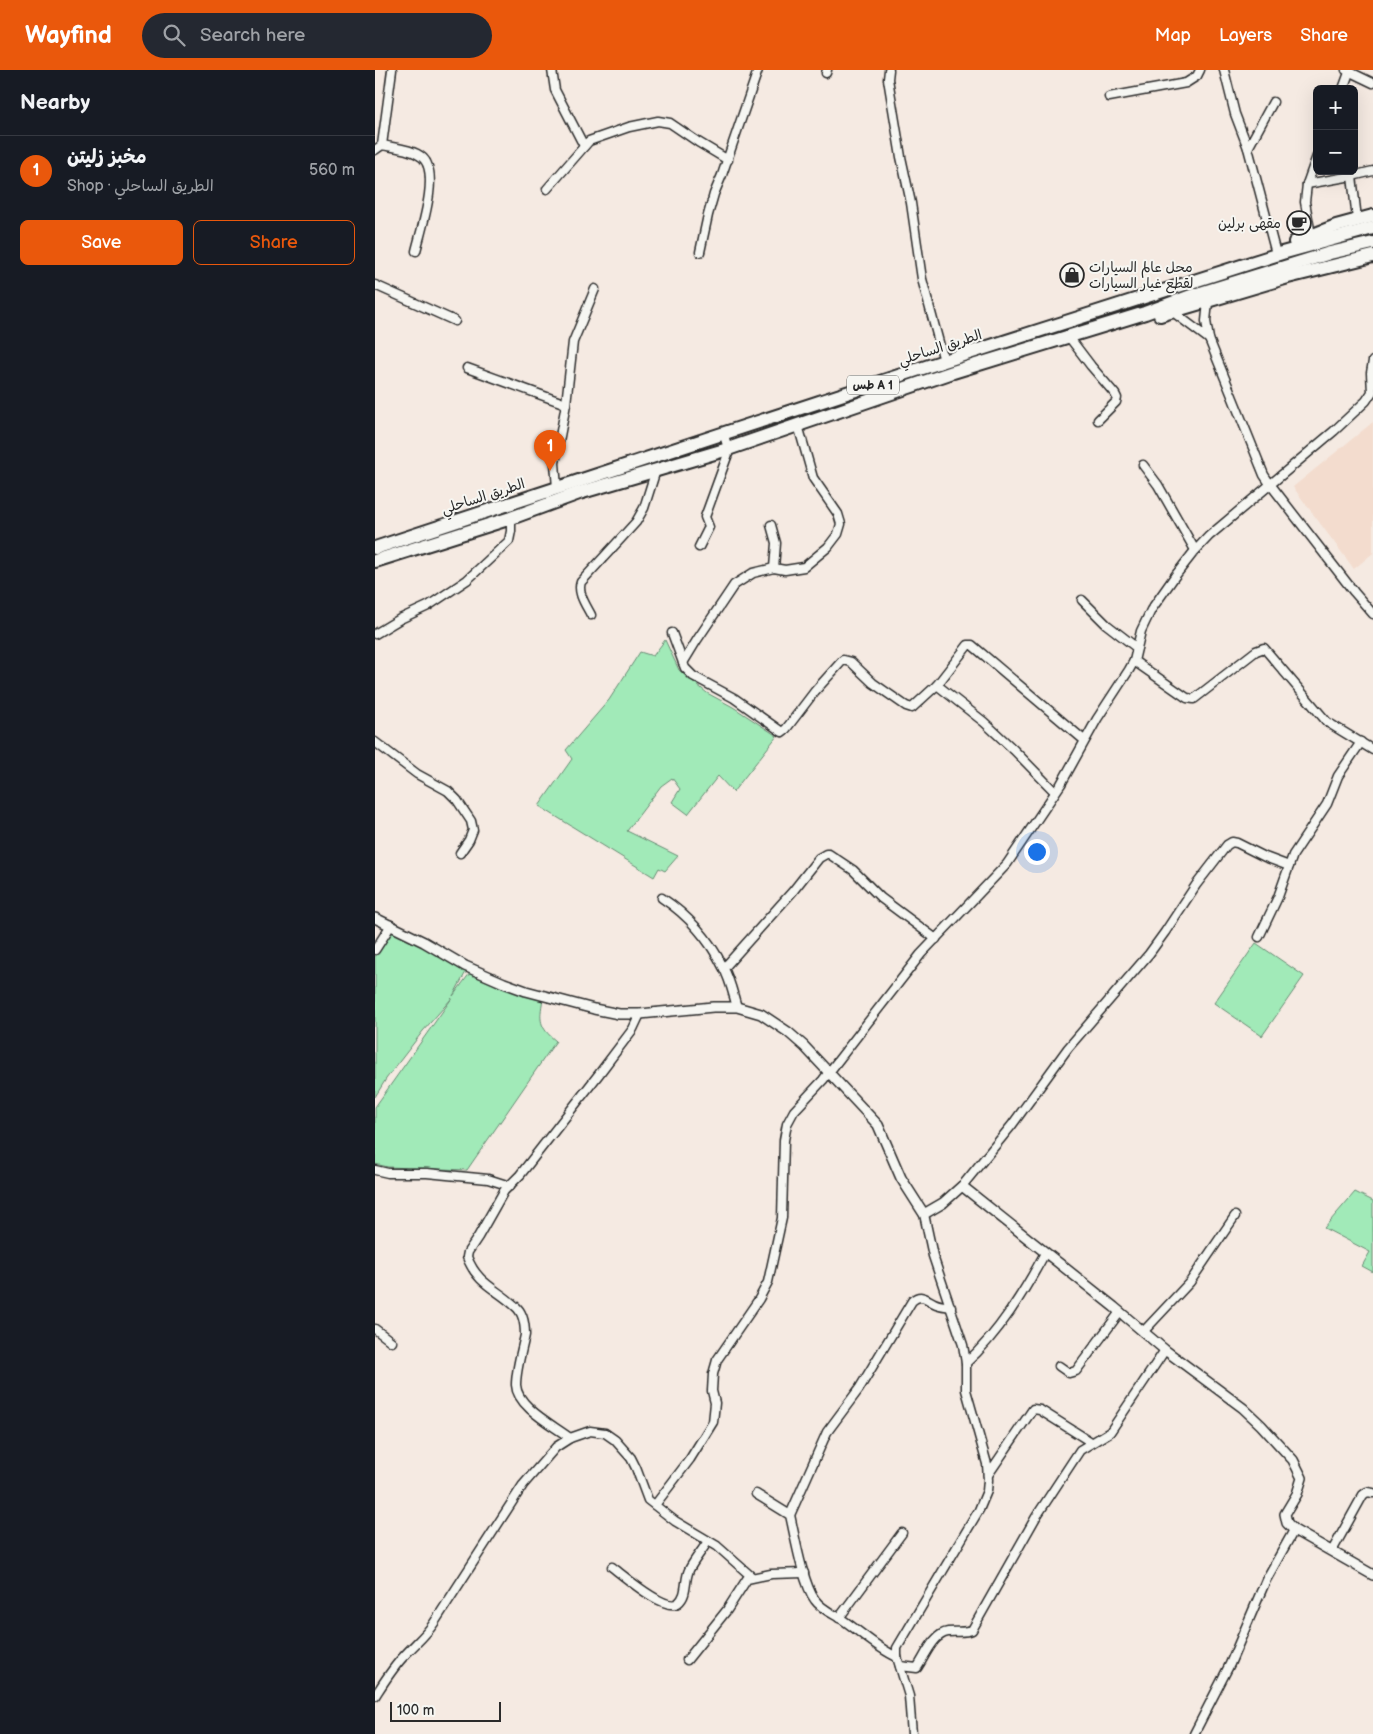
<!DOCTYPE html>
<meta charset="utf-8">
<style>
body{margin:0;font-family:"Balsamiq Sans","Playpen Sans Arabic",sans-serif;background:#242831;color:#f1f3f6}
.controls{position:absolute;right:15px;top:15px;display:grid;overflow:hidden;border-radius:8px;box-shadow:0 5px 20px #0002}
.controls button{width:45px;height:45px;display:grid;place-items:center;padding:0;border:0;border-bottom:1px solid #363941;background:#171b24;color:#f1f3f6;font:25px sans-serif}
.scale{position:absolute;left:15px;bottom:12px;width:111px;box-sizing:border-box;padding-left:5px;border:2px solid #2b2b2b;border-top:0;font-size:14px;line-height:18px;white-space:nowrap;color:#2b2b2b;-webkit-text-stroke:4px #f6f6f2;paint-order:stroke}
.you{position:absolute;left:661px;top:781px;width:18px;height:18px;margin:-12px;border:4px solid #fff;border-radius:50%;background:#1a73e8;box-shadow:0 0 0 8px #1a73e833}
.badge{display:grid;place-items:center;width:32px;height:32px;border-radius:50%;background:#ea580c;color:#fff;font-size:16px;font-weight:700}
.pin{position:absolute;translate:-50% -41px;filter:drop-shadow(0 1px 2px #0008)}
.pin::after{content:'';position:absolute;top:26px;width:18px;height:15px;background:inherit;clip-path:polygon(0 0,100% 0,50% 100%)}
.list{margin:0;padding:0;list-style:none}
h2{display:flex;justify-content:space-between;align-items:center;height:65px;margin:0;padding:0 20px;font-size:21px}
h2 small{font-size:16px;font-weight:400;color:#9ea1a6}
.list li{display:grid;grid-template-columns:32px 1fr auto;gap:15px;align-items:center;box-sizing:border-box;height:70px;padding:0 20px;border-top:1px solid #363941}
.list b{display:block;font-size:19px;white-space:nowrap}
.list p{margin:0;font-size:16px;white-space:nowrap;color:#9ea1a6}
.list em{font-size:16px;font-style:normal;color:#9ea1a6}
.actions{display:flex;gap:10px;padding:15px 20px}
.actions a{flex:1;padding:11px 0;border:1px solid #ea580c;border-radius:8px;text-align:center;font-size:18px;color:#ea580c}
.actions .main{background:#ea580c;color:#fff}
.icon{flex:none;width:28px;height:28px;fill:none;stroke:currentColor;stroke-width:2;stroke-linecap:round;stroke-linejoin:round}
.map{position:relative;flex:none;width:998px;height:1664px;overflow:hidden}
header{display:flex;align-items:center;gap:30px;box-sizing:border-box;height:70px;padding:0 25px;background:#ea580c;color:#fff}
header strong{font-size:24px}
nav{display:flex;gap:28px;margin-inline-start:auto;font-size:18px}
.search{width:350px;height:45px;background:#242831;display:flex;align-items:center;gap:12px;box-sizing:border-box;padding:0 18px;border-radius:28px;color:#9ea1a6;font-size:19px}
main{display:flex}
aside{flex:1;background:#171b24}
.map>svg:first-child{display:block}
</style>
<header>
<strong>Wayfind</strong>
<div class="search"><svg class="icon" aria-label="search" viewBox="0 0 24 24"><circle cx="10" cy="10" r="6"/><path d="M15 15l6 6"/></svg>Search here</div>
<nav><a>Map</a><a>Layers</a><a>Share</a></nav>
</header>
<main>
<aside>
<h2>Nearby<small></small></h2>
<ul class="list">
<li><span class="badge">1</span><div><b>مخبز زليتن</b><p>Shop · الطريق الساحلي</p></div><em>560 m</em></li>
</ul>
<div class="actions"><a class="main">Save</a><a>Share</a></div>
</aside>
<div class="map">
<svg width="998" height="1664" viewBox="0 0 998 1664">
<rect width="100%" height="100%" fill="#f5eae2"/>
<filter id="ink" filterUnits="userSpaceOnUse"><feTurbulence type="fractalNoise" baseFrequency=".02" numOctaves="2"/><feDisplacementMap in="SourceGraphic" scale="10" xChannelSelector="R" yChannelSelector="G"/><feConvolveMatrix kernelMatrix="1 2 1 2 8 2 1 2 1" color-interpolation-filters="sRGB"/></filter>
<g filter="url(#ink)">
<polygon fill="#f3dcce" points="998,352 998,483 979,499 918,417"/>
<g fill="#a1eab8" stroke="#668a72">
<polygon points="290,570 304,600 332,623 358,637 402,666 358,722 343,706 313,744 297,732 305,719 297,708 286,716 252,761 303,786 290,801 284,798 279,807 164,736 197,689 191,680 234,630 265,582 278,586"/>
<path d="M18,860L92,900L78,926L95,903L168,929C164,950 164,957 181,971L92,1100L13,1097L0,1094V1037L77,928L48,961L11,1009L0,1027V887Z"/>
<polygon points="881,873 929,906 887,966 839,933"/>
<polygon points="980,1122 998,1131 998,1202 987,1196 995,1182 949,1158"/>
</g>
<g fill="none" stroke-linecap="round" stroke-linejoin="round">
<g stroke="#2b2b2b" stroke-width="11">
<g id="minor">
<polyline points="177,0 180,20 209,76"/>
<polyline points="514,0 513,9 526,87 536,133 547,209 569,291"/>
<polyline points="849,0 860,44 873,78 900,180"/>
<polyline points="971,0 998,13"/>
<polyline points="451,3 452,0"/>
<polyline points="968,19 975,0"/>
<polyline points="734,27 811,13 822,6 825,0"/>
<polyline points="7,75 17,0"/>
<polyline points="873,78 898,32"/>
<path d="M0,80L7,75C20,78 38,79 48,88C65,104 46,160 41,181"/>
<polyline points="932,114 977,106"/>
<polyline points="172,119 214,71 254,57 283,51 295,53 323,72 353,90"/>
<polyline points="982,149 977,106 998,101"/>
<polyline points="936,165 930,132 932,114 942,86"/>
<polyline points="325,182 333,145 339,124 347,105 383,0"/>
<polyline points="0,215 80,251"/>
<polyline points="833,232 831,251 834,269 889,405 895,414 979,522 998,544"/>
<polyline points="798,242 834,269"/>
<polyline points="694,267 716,296 740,324 742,328 741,332 723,350"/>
<polyline points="92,298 191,334"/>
<polyline points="768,395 783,415 820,480"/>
<polyline points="182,418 180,393 191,334 198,272 220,219"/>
<polyline points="396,455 401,473 399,498"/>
<polyline points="324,477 334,457 330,447 353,384 353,379 349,365"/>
<polyline points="707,530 731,554 762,578"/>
<path d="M216,545C211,535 202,523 206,512L261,452L269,438L281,400"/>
<polyline points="297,563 310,598 318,606 359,628 407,662 411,659 440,621 468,590 476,592 498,613 531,636 537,638 562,615 593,575 597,575 709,670"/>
<polyline points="0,564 25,549 53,536 92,510 134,471 136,461 136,448"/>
<polyline points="759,591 812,628 819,629 881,581 889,578 952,652 998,680"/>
<polyline points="308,593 322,570 359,515 378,503 399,498 410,500 429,497 453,477 463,464 466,454 463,444 438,408 423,355"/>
<polyline points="562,615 609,652 639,680 680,722"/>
<polyline points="0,672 42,704 73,721 82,730 96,751 98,760 94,770 85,783"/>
<path d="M287,828C313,845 335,870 348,897C355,909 358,924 362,937"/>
<polyline points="884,867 903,827 918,785 952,734 963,706 986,672"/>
<polyline points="0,880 16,855"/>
<polyline points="349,898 418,821 444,788 451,784 454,784 478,800 506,828 561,869"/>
<polyline points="0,1100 13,1103 52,1103 113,1109 135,1116"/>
<polyline points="587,1116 637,1055 693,978 774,884 790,862 821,815 852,775 857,772 862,773 890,787 914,796"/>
<polyline points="0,1259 17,1272"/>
<polyline points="768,1262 815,1212 860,1146"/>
<path d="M591,1293C624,1263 649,1222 670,1183"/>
<polyline points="684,1296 694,1303 701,1301 745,1242"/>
<path d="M195,1368C178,1355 142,1337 141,1315C141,1299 147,1280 150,1265C150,1255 148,1242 140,1236C121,1218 103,1215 92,1187L93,1182L103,1167L129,1121L145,1105L224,1004L258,959L265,944"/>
<polyline points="613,1405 658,1339 665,1340 716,1372"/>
<path d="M381,1424L415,1445C420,1467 428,1514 440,1530C447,1540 459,1544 468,1550C487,1563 502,1578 522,1587"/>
<polyline points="280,1435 315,1389 338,1352 340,1333 337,1321 338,1304 342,1290 384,1229 393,1212 407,1148 409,1070 412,1054 419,1041 448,1010 546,884 632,794 686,714 722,649 754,600 759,591 766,561 776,540 800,506 818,483 834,466 959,361 991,331 997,322 996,303 998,291"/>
<path d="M415,1445L452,1362L484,1319L537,1231C546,1223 551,1229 559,1233C565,1236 571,1236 576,1237"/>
<polyline points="957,1481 988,1425 992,1422 998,1423"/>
<path d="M237,1497C248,1505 290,1542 303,1533C313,1525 309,1511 314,1500C319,1490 327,1481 333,1471"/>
<polyline points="464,1548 527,1463"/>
<polyline points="312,1590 352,1540 372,1509 396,1504 429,1503"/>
<path d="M525,1596L542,1598C550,1587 558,1564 573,1562C581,1561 589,1563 597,1560L661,1447L705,1380L735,1362L790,1280"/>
<path d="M0,1626C9,1612 18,1597 30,1585C40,1574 51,1565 59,1553L148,1415L181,1377L195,1368L215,1361L230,1363L240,1370L256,1388L261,1398L273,1430L300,1451L342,1476L377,1507"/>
<polyline points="537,1664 534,1626 522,1587 522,1578 604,1440 612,1421 613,1410 612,1394 591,1320 591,1293 588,1275 558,1186 549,1144"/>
<polyline points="819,1664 855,1594 891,1510 919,1460"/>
</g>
</g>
<g stroke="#2b2b2b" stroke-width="12">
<polyline id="tertiary" points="0,848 49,872 90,896 129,913 151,921 219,939 244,944 265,944 338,937 362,937 386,944 413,962 429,976 503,1055 526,1108 549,1144 568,1133 587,1116 739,1237 790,1280 868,1338 886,1355 918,1390 927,1408 922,1424 910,1444 912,1453 919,1460 998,1505"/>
</g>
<g stroke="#2b2b2b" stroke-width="16">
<g id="trunk">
<polyline points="920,172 961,156 998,146"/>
<polyline points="785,245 913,207 998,186"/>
<polyline points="0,478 569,291 907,183 998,158"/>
<polyline points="0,491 136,448 204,423 353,379 578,302 770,243 819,225 955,183 998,173"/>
</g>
</g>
<use href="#minor" stroke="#f6f6f2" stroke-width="8"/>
<use href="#tertiary" stroke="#f6f6f2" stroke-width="9"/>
<use href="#trunk" stroke="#f6f6f2" stroke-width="12"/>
</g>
</g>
<defs>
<g id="cafe-ring" transform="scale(1.25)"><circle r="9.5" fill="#f6f6f2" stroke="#2b2b2b" stroke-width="1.5"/><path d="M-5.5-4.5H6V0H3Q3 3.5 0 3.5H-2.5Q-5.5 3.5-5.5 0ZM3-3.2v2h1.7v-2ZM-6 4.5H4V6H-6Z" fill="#2b2b2b"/></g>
<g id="shop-ring" transform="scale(1.25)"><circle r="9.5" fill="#f6f6f2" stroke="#2b2b2b" stroke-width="1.5"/><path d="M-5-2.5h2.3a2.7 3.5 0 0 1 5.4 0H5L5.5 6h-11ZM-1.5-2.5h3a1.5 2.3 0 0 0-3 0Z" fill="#2b2b2b"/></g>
</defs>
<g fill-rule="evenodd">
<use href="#cafe-ring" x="924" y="153"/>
<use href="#shop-ring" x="697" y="205"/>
</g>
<g text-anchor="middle" stroke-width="4" stroke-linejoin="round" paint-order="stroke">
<rect fill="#f6f6f2" stroke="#686867" stroke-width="1" x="472" y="305.5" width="52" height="19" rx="4"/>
<g font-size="12" font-weight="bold" fill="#2b2b2b">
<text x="498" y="319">طس A 1</text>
</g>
<g font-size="14" fill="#2b2b2b" stroke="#f6f6f2" text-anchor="end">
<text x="906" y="158">مقهى برلين</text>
<text x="714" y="202" text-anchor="start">محل عالم السيارات<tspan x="714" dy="16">لقطع غيار السيارات</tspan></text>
</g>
<g font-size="14" fill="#2b2b2b" stroke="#f6f6f2">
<text transform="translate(565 277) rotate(-18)" y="5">الطريق الساحلي</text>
<text transform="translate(108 426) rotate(-18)" y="5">الطريق الساحلي</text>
</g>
</g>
</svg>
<div class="controls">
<button>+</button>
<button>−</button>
</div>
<div class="scale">100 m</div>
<div class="you"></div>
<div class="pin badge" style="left:175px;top:401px">1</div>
</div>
</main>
